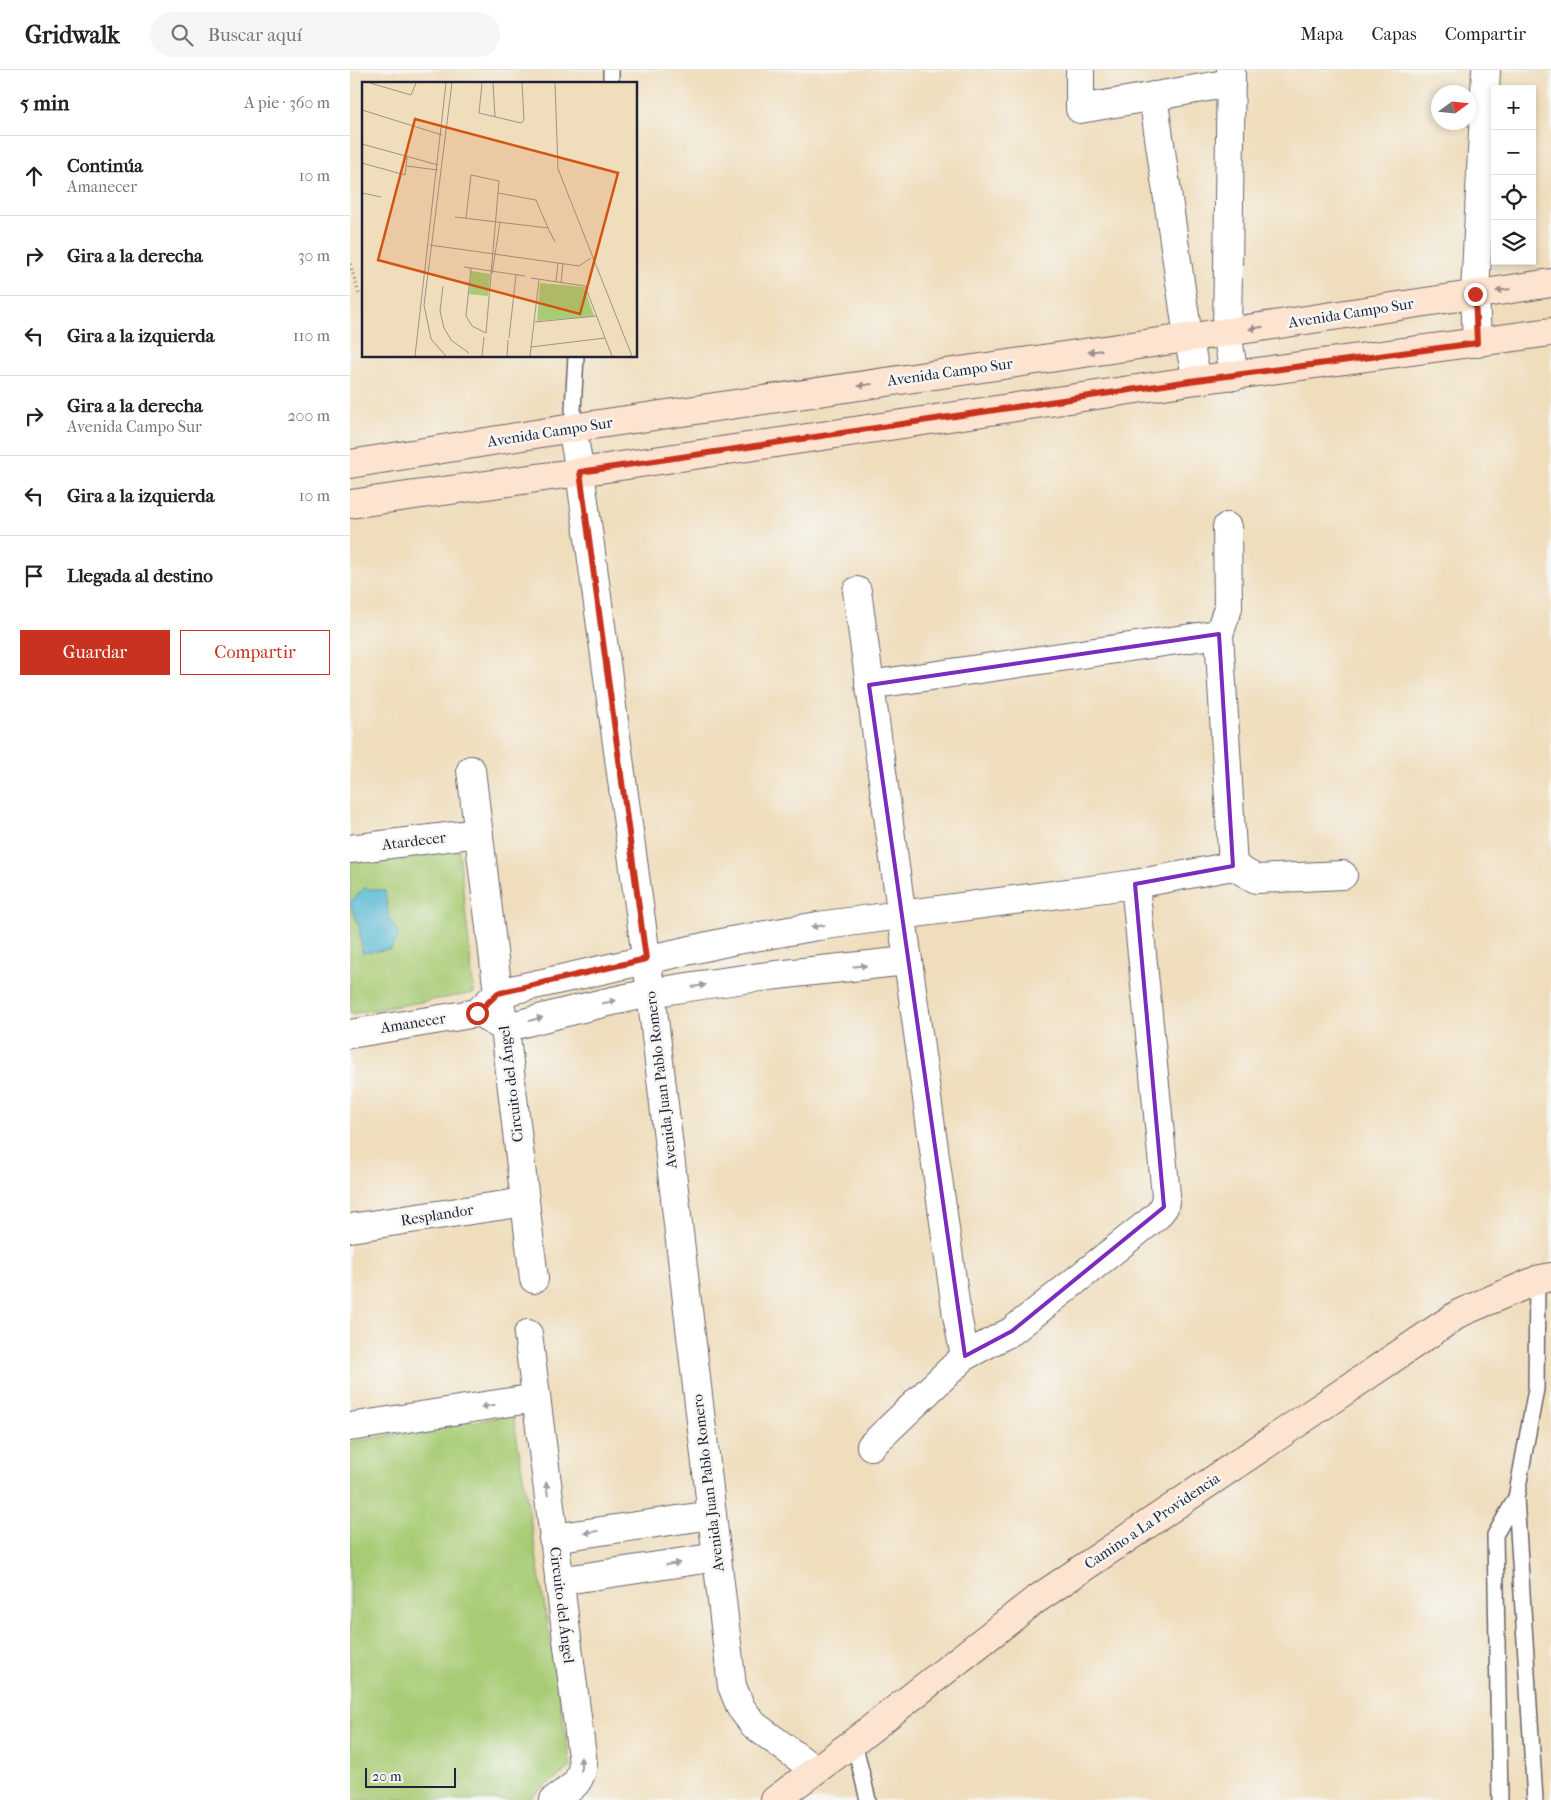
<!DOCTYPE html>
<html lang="es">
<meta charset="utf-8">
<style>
body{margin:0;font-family:"IM FELL French Canon",serif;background:#f6f6f6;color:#222}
.controls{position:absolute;right:15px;top:15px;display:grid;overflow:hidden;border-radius:0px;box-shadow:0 2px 8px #0003}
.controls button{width:45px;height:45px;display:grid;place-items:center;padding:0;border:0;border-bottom:1px solid #e0e0e0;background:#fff;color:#222;font:25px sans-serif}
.compass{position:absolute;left:1081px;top:15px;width:45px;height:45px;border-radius:50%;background:#fff;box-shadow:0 2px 8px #0003;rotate:75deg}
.scale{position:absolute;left:15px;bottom:12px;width:91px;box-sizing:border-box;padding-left:5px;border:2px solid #22223b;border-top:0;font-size:14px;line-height:18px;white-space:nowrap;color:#22223b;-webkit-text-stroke:4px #f6f6f2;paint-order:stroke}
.stop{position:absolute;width:15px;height:15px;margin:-11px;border:4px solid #c8321e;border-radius:50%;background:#fff}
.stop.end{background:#c8321e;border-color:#fff;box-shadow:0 1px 5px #0008}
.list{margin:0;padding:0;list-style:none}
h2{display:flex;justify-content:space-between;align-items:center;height:65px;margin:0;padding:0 20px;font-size:21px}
h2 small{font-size:16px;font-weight:400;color:#767676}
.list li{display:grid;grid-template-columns:32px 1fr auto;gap:15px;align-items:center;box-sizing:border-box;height:80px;padding:0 20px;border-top:1px solid #e0e0e0}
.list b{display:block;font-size:19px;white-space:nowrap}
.list p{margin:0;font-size:16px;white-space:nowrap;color:#767676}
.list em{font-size:16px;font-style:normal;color:#767676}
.actions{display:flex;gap:10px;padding:15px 20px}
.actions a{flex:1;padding:11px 0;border:1px solid #c8321e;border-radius:0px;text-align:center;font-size:18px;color:#c8321e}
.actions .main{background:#c8321e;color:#fff}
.icon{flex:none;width:28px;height:28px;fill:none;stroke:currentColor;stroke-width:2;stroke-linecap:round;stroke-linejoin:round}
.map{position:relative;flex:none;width:1201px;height:1730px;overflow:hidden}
header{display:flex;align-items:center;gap:30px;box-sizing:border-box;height:70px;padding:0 25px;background:#fff;border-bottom:1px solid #e0e0e0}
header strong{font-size:24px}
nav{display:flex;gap:28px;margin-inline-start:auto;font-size:18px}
.search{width:350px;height:45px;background:#f6f6f6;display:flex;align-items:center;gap:12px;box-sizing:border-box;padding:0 18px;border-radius:28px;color:#767676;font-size:19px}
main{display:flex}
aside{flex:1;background:#fff}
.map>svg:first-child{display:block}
</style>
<header>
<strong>Gridwalk</strong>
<div class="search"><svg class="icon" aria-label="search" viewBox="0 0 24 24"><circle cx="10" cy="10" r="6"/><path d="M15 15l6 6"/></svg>Buscar aquí</div>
<nav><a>Mapa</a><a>Capas</a><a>Compartir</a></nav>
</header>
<main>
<aside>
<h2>5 min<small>A pie · 360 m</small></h2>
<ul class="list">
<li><svg class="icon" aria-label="ahead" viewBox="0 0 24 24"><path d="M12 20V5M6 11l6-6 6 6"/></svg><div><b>Continúa</b><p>Amanecer</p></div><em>10 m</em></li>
<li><svg class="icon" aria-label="right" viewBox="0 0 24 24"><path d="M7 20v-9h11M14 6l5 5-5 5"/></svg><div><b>Gira a la derecha</b></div><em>30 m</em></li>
<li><svg class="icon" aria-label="left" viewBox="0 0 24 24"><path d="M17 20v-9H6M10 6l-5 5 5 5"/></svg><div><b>Gira a la izquierda</b></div><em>110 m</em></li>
<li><svg class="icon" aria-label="right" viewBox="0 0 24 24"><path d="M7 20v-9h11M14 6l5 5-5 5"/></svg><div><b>Gira a la derecha</b><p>Avenida Campo Sur</p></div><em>200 m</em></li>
<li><svg class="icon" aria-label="left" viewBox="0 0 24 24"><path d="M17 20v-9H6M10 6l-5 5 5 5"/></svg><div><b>Gira a la izquierda</b></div><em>10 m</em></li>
<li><svg class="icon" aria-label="arrive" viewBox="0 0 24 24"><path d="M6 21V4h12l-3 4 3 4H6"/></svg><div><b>Llegada al destino</b></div></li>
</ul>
<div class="actions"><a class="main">Guardar</a><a>Compartir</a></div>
</aside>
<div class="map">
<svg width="1201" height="1730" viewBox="0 0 1201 1730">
<rect width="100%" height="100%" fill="#f6f6f2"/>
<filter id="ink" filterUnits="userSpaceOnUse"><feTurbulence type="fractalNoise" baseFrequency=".02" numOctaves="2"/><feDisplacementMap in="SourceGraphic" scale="10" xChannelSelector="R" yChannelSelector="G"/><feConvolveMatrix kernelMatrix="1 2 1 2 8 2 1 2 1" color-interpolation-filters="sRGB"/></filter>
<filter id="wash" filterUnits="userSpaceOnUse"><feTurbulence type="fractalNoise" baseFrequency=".0096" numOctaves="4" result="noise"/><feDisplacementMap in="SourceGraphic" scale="20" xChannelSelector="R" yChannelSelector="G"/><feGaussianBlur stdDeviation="1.12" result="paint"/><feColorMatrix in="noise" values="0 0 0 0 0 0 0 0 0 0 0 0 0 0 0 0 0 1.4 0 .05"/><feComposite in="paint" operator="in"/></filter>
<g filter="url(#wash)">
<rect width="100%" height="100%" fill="#efddbb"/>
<g fill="#a8cc76" stroke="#657758">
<polygon points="108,771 124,923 0,944 0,786"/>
<polygon points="163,1345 221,1697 176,1730 0,1730 0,1372"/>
</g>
<polygon fill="#55b8d3" stroke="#3c6d87" points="14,818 35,821 39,847 49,865 41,879 12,883 9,856 0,833"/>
</g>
<g filter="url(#ink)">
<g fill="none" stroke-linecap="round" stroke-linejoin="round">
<g stroke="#6a6368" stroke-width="18">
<g id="lane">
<polyline points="261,0 261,14"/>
<polyline points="222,358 226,286"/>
<polyline points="504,1672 518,1730"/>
<polyline points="1150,1730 1145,1465 1166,1428"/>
<polyline points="1185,1730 1166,1428 1186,1319 1187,1210"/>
</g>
</g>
<g stroke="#6a6368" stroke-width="30">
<g id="street">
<polyline points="730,0 730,39 881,13"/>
<polyline points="881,0 877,262 884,306"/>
<polyline points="803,26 838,267 847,310"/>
<polyline points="1127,273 1125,224 1136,0"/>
<polyline points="222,358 230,402 301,923 382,1616 391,1638 404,1655 465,1700"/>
<polyline points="507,521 607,1246 615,1286 662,1261 807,1146 814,1137 816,1125 785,814"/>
<polyline points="869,564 878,538 877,457"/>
<polyline points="121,700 148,923 155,958 184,1209"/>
<polyline points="0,779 129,763"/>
<polyline points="883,796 906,809 993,805"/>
<path d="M139,949L155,958C203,945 252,932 302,923C387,908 472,900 558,891"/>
<polyline points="0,964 127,943 148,923 381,871 468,856 785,814 883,796 869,564 519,615"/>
<polyline points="0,1158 175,1132"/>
<path d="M178,1264L233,1694C230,1716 220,1718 204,1730"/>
<polyline points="0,1357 186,1328"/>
<polyline points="521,1376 615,1286"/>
<polyline points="203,1468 362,1445"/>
<polyline points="209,1511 367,1487"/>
</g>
</g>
<g stroke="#6a6368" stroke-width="30">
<g id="secondary">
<polyline points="0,394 222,358 877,262 1201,213"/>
<polyline points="0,434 230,402 847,310 1201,262"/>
<polyline points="425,1730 504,1672 684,1531 1110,1243 1187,1210 1201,1207"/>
</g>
</g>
<polyline stroke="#6a6368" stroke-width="3" stroke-dasharray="1 4" stroke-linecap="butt" points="0,194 10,227"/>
<use href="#lane" stroke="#fff" stroke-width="15"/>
<use href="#street" stroke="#fff" stroke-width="28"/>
<use href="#secondary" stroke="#fde4d0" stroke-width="28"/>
</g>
<defs><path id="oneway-solid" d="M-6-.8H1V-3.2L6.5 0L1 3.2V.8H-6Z" transform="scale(1.25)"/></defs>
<g fill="#9a8d8d">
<use href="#oneway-solid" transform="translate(1153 220) rotate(172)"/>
<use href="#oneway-solid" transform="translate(906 258) rotate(171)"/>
<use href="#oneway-solid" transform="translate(745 281) rotate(172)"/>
<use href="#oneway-solid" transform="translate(515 315) rotate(172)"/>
</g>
<g fill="#9c9ca7">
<use href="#oneway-solid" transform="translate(468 856) rotate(172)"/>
<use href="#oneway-solid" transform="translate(510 896) rotate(-6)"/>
<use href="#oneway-solid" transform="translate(349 916) rotate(-8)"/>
<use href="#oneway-solid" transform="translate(259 932) rotate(-12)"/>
<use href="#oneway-solid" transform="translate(186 949) rotate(-15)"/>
<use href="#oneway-solid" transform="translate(138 1336) rotate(171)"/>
<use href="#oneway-solid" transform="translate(197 1419) rotate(-97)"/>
<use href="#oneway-solid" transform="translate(241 1462) rotate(172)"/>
<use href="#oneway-solid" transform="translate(323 1494) rotate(-8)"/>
<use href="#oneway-solid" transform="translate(231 1694) rotate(-91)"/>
</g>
</g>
<g fill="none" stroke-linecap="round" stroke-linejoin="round" filter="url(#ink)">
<polyline stroke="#c8321e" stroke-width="6" points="127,943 148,923 296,889 230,402 847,310 1127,273 1125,224"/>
</g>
<path fill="none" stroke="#7b2cbf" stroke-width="4" stroke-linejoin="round" d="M869,564L883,796L785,814L814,1137L662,1261L615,1286L519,615Z"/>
<g text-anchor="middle" stroke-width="5" stroke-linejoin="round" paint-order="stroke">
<g font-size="15" fill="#22223b" stroke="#f6f6f2">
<text transform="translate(1001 243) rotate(-9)" y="5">Avenida Campo Sur</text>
<text transform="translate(600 302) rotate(-8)" y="5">Avenida Campo Sur</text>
<text transform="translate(200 362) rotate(-9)" y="5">Avenida Campo Sur</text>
<text transform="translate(64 771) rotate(-7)" y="5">Atardecer</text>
<text transform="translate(63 953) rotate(-9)" y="5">Amanecer</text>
<text transform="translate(311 1010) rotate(-97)" y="5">Avenida Juan Pablo Romero</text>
<text transform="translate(161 1014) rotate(-97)" y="5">Circuito del Ángel</text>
<text transform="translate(87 1145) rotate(-9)" y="5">Resplandor</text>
<text transform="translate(358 1413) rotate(-97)" y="5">Avenida Juan Pablo Romero</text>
<text transform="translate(802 1451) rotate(-34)" y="5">Camino a La Providencia</text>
<text transform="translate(212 1535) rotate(83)" y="5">Circuito del Ángel</text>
</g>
</g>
<g transform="translate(12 12)">
<rect width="275" height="275" fill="#efddbb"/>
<path d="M109,189L128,192L126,214L107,212ZM178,201L222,205L232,234L175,239Z" fill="#a8cc76"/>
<path fill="none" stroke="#9d9288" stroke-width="1" d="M8,1L49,13L54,1M120,1L117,31L159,41L162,38L160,1M131,1L133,35M193,1L196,87L270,274M0,28L80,53M0,62L76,83M0,81L43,93L45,75M44,84L76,88M0,111L19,115M93,135L186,146L174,118L136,111M104,136L109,93L137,99L124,251L110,244L104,234L109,186M186,146L193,160M68,163L217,184L229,176M102,185L163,194M130,192L138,140M169,196L223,204L250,274M194,200L196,181M199,201L201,181M81,204L78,229L82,246L89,258L107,271M173,240L235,234M147,256L154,193M169,265L243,256M53,274L84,1M84,274L69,257L62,223L90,1M120,274L122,255M145,274L146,258M168,274L177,198"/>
<path fill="#d45411" fill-opacity="0.15" stroke="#d45411" stroke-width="2.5" d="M53,37L256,91L218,232L16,178Z"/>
<rect width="275" height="275" fill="none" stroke="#22223b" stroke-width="2.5"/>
</g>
</svg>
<div class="controls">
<button>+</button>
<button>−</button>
<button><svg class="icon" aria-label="locate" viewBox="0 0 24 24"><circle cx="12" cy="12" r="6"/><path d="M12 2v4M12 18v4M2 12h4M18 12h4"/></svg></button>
<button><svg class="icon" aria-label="layers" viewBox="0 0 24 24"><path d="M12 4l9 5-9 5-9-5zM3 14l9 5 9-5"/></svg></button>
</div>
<svg class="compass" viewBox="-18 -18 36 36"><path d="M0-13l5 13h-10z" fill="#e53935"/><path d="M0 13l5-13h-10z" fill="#767676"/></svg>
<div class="scale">20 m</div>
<div class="stop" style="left:127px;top:943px"></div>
<div class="stop end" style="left:1125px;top:224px"></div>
</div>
</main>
